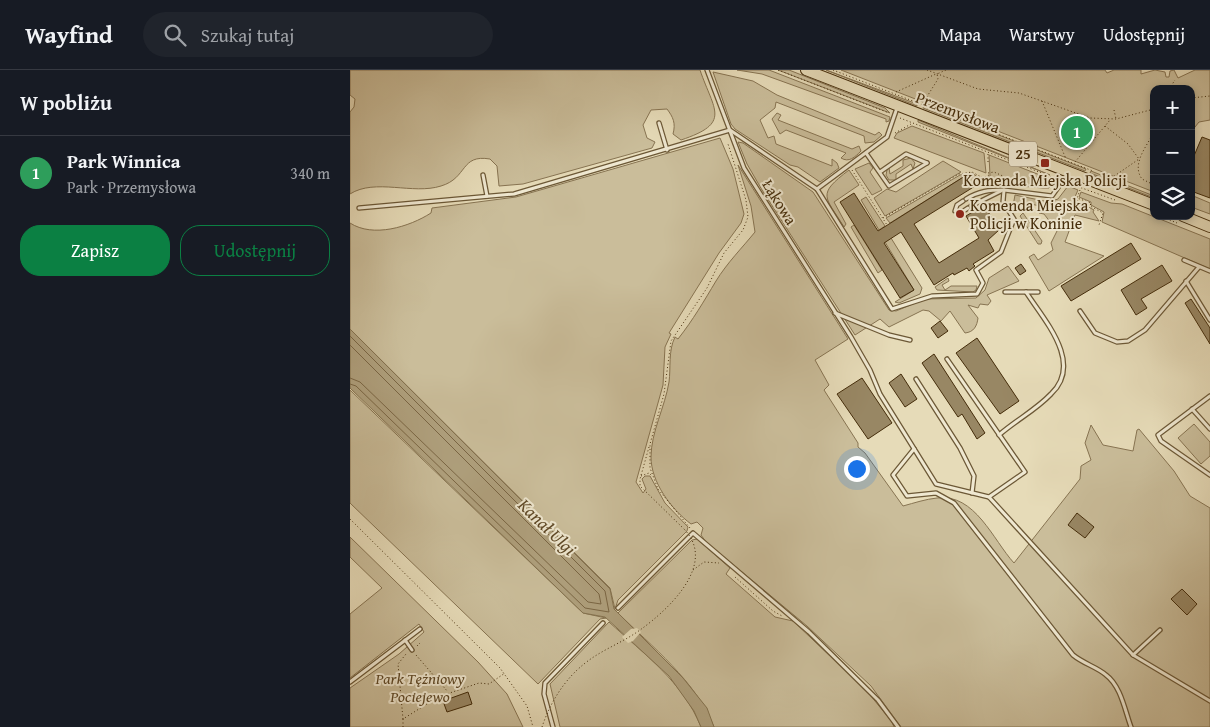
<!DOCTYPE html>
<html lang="pl">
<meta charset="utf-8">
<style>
body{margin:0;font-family:"Gentium Book Plus",serif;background:#20242c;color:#f1f3f6}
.controls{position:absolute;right:15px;top:15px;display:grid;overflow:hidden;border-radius:10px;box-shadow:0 2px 8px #0003}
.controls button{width:45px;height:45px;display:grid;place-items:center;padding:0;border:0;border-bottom:1px solid #363941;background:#171b24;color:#f1f3f6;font:25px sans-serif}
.you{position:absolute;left:506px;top:398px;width:18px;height:18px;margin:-12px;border:4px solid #fff;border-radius:50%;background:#1a73e8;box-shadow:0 0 0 8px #1a73e833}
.badge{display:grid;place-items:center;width:32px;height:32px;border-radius:50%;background:#0b8043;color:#fff;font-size:16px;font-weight:700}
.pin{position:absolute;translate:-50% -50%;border:2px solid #fff;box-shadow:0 1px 5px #0006}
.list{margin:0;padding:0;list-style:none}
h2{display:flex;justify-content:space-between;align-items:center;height:65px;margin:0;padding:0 20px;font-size:21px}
h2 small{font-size:16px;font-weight:400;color:#9ea1a6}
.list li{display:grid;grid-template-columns:32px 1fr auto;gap:15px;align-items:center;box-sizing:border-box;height:75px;padding:0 20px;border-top:1px solid #363941}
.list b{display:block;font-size:19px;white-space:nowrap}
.list p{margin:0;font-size:16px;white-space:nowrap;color:#9ea1a6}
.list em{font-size:16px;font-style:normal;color:#9ea1a6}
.actions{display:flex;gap:10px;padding:15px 20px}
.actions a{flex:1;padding:11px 0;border:1px solid #0b8043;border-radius:20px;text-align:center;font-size:18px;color:#0b8043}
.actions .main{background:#0b8043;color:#fff}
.icon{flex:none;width:28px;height:28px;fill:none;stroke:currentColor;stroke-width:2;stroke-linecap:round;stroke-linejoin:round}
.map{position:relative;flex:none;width:860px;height:657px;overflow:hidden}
header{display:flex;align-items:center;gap:30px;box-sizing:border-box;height:70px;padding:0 25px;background:#171b24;border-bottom:1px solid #363941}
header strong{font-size:24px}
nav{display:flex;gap:28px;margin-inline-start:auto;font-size:18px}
.search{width:350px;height:45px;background:#20242c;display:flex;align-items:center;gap:12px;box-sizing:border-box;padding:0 18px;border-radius:28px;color:#9ea1a6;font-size:19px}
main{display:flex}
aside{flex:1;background:#171b24}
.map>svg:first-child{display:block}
</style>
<header>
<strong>Wayfind</strong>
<div class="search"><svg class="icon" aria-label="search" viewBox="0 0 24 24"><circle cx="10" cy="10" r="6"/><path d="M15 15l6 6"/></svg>Szukaj tutaj</div>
<nav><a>Mapa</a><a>Warstwy</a><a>Udostępnij</a></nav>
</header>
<main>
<aside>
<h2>W pobliżu<small></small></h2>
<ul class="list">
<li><span class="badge" style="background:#2e9e5b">1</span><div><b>Park Winnica</b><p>Park · Przemysłowa</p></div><em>340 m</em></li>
</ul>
<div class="actions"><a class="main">Zapisz</a><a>Udostępnij</a></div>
</aside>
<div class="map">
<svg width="860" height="657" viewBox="0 0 860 657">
<rect width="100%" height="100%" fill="#e6dbb8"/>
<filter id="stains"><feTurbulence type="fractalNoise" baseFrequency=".004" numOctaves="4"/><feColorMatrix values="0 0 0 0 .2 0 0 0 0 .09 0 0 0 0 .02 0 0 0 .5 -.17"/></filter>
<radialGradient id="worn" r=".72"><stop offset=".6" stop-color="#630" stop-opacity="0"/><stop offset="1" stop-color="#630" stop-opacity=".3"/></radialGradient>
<g fill="#cabd9a" stroke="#877452">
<path d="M0,0H350C364,41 382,53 331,70L323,64C326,53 323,47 317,39L301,40L293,55L297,68L305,72L302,78L173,114L149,116L147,96L140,89C110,84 118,108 91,116C63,125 25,108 0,124V42L4,37L5,29L0,25Z"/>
<polygon points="387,0 419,0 540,47 539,51 536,52 536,49 412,4"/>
<polygon points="428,0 439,0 535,38 540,43"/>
<polygon points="476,0 567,34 567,36"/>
<polygon points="491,0 755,0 757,3 764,0 791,0 791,4 805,0 815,2 816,7 819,7 820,1 824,0 828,8 845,0 860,0 860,50 849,52 841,62 841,19 804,19 804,122"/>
<polygon points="363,2 403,11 427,25 520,63 525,65 529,62 532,65 524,72 515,73 514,66 426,32 425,38 410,50 418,68 424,66 426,74 482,96 482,89 487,93 489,98 470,112 448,97 440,95 385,59 381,54"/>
<polygon points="574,36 736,99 735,101 573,38"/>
<path d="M427,43L431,45L428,50L502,79L509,76L511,81C505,87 499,93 491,88L496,83L436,60L430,64L422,49Z"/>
<polygon points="568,50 700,105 568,52"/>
<polygon points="562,56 634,83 636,103 544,68 547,63"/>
<path d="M370,68L383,99L394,144L391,153L369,183L319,263L321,264L315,277L313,315L286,412L293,423L296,419L292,409L295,406H300L315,433L338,457L337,461L268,530L265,539L260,518L0,259V153C23,168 59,157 81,143L82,138L166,127Z"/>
<path d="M388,72L393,73L463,122L539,240L546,241L575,229L626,228L635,220L639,208L658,196L669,211L637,225L641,231L638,235L630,234L628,238L618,235L628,248C627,256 624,262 615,263L600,241L591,251L579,241L573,240L539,257L530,249L505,265L412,120L397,94Z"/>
<path d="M639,85L700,109L702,114L699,118H693C681,117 644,114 635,109L640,106Z"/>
<polygon points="561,88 565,93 563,99 561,94 546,104 546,110 539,110 536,105 537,100 539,98 540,104 553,96 553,90"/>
<polygon points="593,91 611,102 535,146 524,128 537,119 546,122"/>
<polygon points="519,93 523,98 520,102 532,120 522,125 505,99"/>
<path d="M388,95L498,269L465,290L479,315L474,320L508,373V377L515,383L553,436C564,433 576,429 587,428C625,423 643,470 664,493L730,409L731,396L741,390L735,373L741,355L753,375L783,381L787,360L789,359L824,401L840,426L860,438V657H551L521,616L457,556L356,472L351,465L353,458L347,452L341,454C321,439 301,412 301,387C301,362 315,337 319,312C321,298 318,281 325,267L328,269C343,250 354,231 366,211C377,193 392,178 405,162L401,136Z"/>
<path d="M499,100L509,115L484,132L496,154L494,157C475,126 466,125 499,100Z"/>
<polygon points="741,101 804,126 804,128 740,103"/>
<polygon points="622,103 633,111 622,118 615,106 540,153 536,148 610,105"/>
<polygon points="718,116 728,120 724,129 744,140 743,142 749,151 725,145 715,172 754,186 699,221 679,187 684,184 688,190 703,180 701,173 707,161 694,144 689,143 690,136 676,133 675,136 663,136 665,125 699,132 708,129"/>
<polygon points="731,122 761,133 772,134 860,169 860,199 752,152 754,142 741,135 741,132 729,127"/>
<polygon points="841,125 860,133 860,144 841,137"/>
<polygon points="516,127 535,156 529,160 511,130"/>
<polygon points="673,143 692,171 691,174 688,174 670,146"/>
<polygon points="504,155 532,200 528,203 501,157"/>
<polygon points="541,168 572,218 570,224 549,233 545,232 564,220 535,172"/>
<polygon points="598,208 599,211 592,215 595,220 601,216 627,216 626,220 623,222 587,220 585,217"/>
<polygon points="0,320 233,543 256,548 250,549 188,614 0,433"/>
<polygon points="844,354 860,372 860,386 851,394 828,368"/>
<polygon points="0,467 128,592 157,624 173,657 0,657 0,618 49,584 74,562 69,554 0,608 0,544 32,518 0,487"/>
<path d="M347,469L380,498L376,504L425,547L443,551L516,620L542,652L544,657H364C346,611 302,577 268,543L342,470Z"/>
<path d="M259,552C294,584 333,612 351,657H210L200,614Z"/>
</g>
<polygon fill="#afa07d" stroke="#84724f" points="0,259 260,519 264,539 333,608 357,638 364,657 351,657 344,641 319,606 255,547 233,543 0,318"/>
<polygon fill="#e6dbb8" points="287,558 291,562 283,571 278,573 272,567 281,559"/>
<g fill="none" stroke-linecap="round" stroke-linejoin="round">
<g stroke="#7a6644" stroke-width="1">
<polyline points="0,266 255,521 259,542 235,538 6,316 0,314"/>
<polyline points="0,275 249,524 251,534 238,532 10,312 0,308"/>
</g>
</g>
<g fill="#988764" stroke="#442c0a">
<polygon points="852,67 860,70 860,128 841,121 841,93"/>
<polygon points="615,106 622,118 564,154 589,193 629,168 616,146 634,135 649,160 638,170 644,181 623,194 625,196 619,201 617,198 604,205 603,203 584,215 551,162 534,173 564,220 550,228 490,132 504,123 528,161"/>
<polygon points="781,173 791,189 721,231 711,216"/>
<polygon points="671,194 676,201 670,205 665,198"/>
<polygon points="812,195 822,211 791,229 797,238 786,245 771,220"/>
<polygon points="841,229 860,258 860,274 835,233"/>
<polygon points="590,251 598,261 588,268 581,258"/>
<polygon points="627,268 669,331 650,344 606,283"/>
<polygon points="584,284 635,363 627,369 612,344 608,347 572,293"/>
<polygon points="551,304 567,329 555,337 539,313"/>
<polygon points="512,308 542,353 518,369 487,324"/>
<polygon points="727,443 744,457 735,468 718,455"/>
<polygon points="832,519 847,534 837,545 821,529"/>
<polygon points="118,622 122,634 97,642 93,631"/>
</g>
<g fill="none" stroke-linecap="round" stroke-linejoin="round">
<g stroke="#6c5836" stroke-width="5.5">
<g id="service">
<polyline points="357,0 394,98 501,267 520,300 530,324 586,414 639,427 675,402 597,289"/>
<polyline points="309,53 317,80"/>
<polyline points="516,83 539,116 577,93"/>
<polyline points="530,102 556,84 577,93"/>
<polyline points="133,105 137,126"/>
<polyline points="467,119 542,239 582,226 627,224 633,213 626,200 651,182 664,149 653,132 654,120 702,126 717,105"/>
<path d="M616,129C629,121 639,120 654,120"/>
<polyline points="613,131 607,135 605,141 612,142 618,138"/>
<polyline points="621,136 651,121"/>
<polyline points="9,138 164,124 380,60 467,119 537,67 547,38"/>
<polyline points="834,190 860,201"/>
<polyline points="836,211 860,250"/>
<polyline points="655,222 688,222"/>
<polyline points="730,241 745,263 767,272 778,271 795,260 849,197"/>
<polyline points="485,243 539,265 560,270"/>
<polyline points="566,309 610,378 624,406 622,423"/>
<polyline points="860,326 808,365 811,371 860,405"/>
<polyline points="842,339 860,359"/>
<path d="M649,365C666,350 686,340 701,324C734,293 694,250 676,222"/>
<path d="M564,379L543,405L557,426L586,423L604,433L723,585C734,594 747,597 756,605C771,616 775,641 781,657"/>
<polyline points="639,427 783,585 860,631"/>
<polyline points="268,538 343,463 459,562 528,630 548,657"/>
<polyline points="55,570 62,580"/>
<polyline points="783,585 810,560"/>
<polyline points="0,612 70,559"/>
<polyline points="203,657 194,624 195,613 253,553"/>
</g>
</g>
<g stroke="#442c0a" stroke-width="12">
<g id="primary">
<polyline points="456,0 804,135"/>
<polyline points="833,146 860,157"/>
</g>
</g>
<g stroke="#442c0a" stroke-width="1" stroke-dasharray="1 2.5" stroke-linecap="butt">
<polyline points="428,0 539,43"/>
<polyline points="483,0 743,101"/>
<polyline points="577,0 628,19 669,23 740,48 766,49 804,39"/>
<polyline points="819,19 825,10"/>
<polyline points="546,22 586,4"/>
<polyline points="841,28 860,26"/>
<polyline points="692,31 716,89"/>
<polyline points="573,33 588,9 587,4 596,0"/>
<polyline points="764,40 766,49"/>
<polyline points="550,48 707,109"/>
<polyline points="755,56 778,74 789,89 763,107"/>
<path d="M804,62C797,76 781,94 792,109L804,115"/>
<polyline points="545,63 561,54"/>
<polyline points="638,92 638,84"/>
<polyline points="725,92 760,50"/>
<polyline points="502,100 537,155"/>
<polyline points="718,113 765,130"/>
<polyline points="730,120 727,128 741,133 740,136 753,143 749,155"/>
<polyline points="810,146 827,153"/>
<polyline points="533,148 609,104 622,102 633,108 639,105 638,103 644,102 677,117"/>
<polyline points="299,377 290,409 290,416 334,459"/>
<polyline points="291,406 299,403 302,406"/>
<polyline points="0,449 150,598 177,636 183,657"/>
<polyline points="340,458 308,419 300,398 300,374 314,324 321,271 357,218 374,183 393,160 398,147 396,130 378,74"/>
<polyline points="343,500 354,492 369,493"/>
<polyline points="385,507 423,541 432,546"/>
<polyline points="67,576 70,573"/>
<polyline points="66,585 98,622"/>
<polyline points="53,649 48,594 56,584"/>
<polyline points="53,657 53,649 88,627 129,613 139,614 155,603"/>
</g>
<use href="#service" stroke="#efe8d1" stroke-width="3"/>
<use href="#primary" stroke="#e6dbb8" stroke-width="10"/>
<path stroke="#442c0a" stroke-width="1" stroke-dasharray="1 2.5" stroke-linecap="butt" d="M192,657C200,633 214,610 234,594C251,580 272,573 290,560C318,540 368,494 334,459"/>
</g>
<g fill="#8f2418" stroke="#efe8d1" stroke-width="2">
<rect x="690" y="88" width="10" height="10" rx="2.5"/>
<circle cx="610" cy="144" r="5"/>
</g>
<g text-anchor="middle" stroke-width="4" stroke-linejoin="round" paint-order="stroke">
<rect fill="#efe8d1" stroke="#776446" stroke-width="1" x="659" y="71.5" width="28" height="25" rx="4"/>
<g font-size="15" font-weight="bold" fill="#442c0a">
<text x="673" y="89">25</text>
</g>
<g font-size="16" fill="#442c0a" stroke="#efe8d1">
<text transform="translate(608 42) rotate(21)" y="6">Przemysłowa</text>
<text transform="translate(430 132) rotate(58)" y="6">Łąkowa</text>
</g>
<g font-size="16" fill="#442c0a" stroke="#efe8d1">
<text x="695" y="116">Komenda Miejska Policji</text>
<text x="620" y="141" text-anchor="start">Komenda Miejska<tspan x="620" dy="18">Policji w Koninie</tspan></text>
</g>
<g font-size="16" font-style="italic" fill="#5f4927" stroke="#efe8d1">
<text x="70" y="614">Park Tężniowy<tspan x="70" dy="18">Pociejewo</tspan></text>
</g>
<g font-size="18" font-style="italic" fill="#5f4927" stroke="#efe8d1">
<text transform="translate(197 457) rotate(44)" y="6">Kanał Ulgi</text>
</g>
</g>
<rect width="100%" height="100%" filter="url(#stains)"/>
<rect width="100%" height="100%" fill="url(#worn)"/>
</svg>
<div class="controls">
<button>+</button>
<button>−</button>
<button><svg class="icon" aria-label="layers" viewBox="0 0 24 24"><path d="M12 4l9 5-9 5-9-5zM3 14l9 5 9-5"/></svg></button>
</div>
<div class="you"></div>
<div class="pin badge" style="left:727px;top:62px;background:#2e9e5b">1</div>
</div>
</main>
